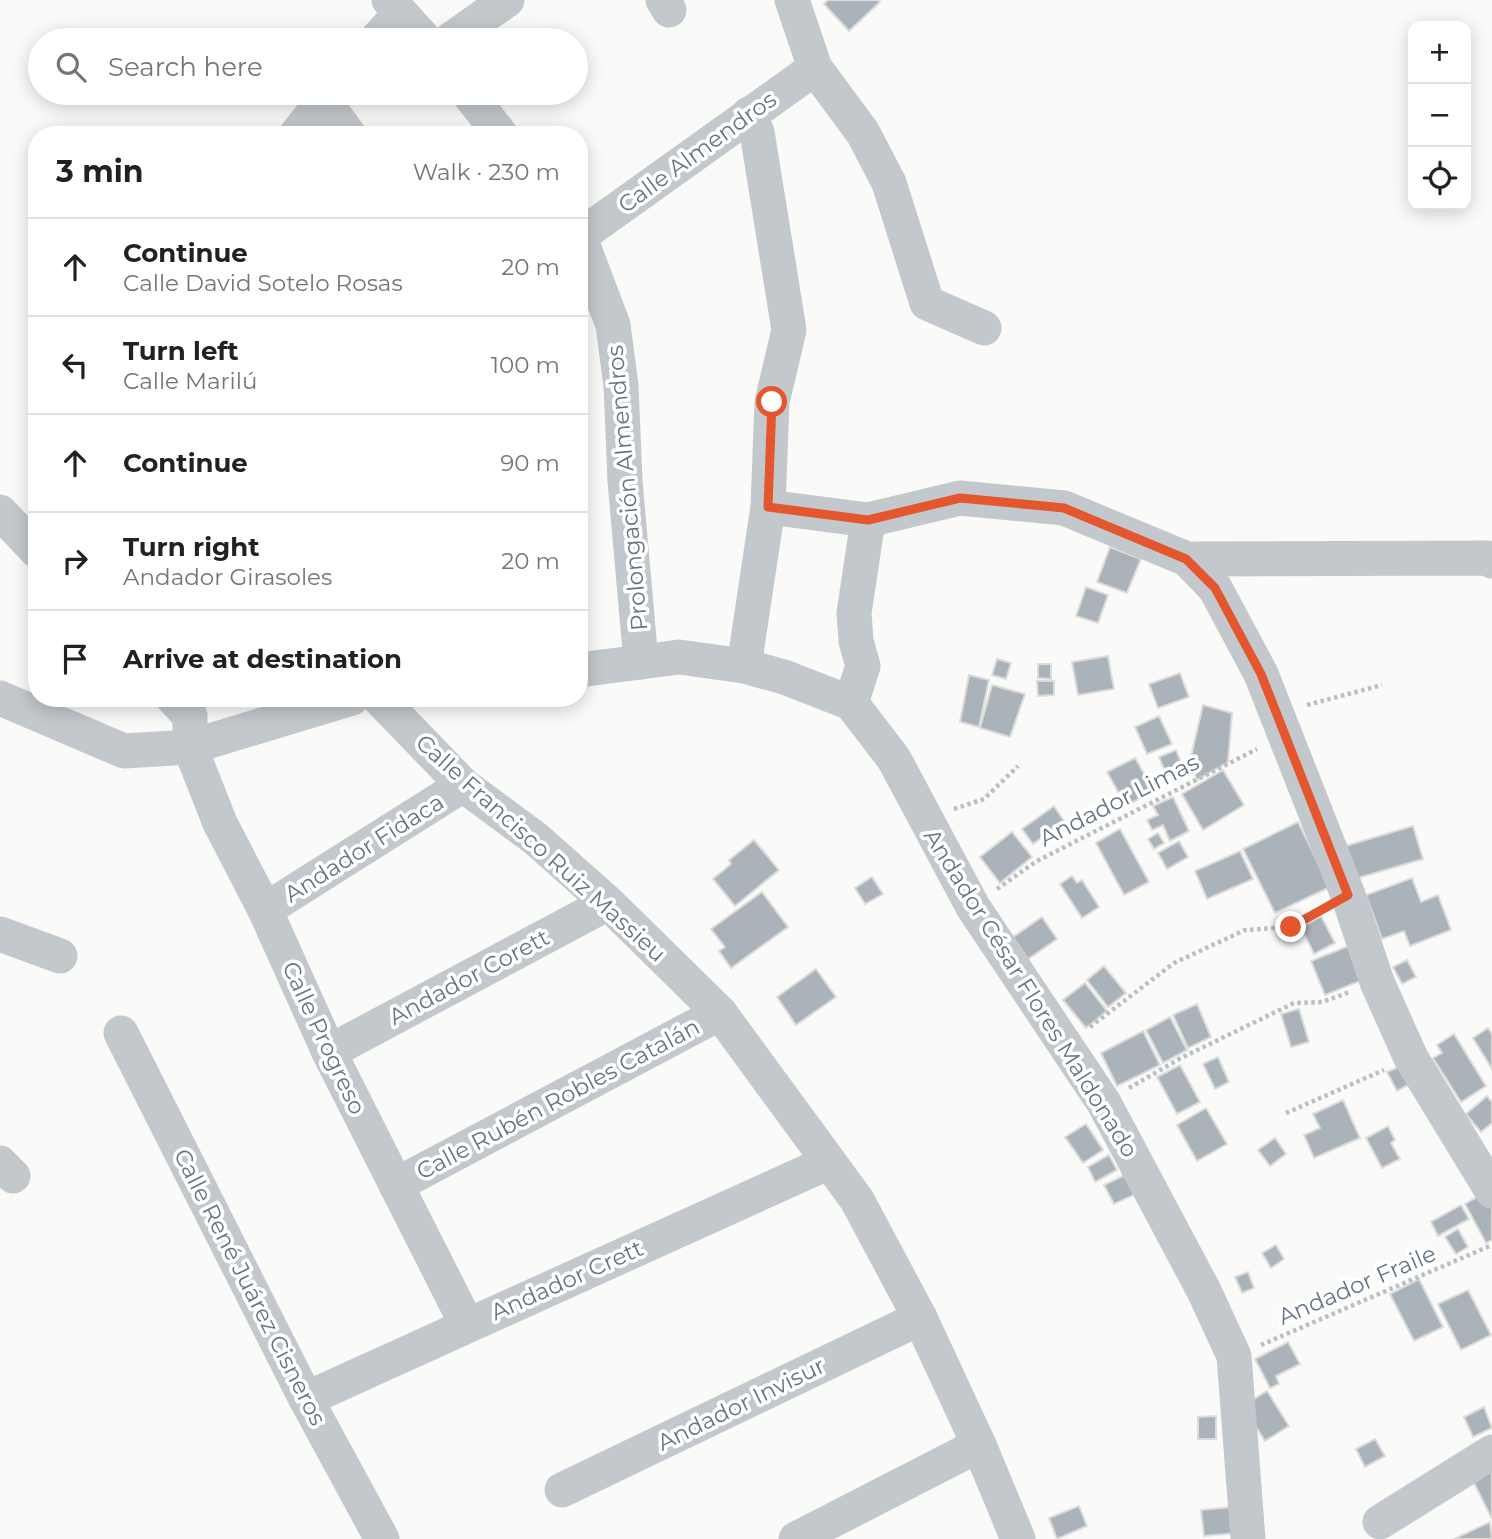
<!DOCTYPE html>
<meta charset="utf-8">
<style>
body{margin:0;font-family:Montserrat,sans-serif;background:#f6f6f6;color:#202124}
.controls{position:absolute;right:21px;top:21px;display:grid;overflow:hidden;border-radius:14px;box-shadow:0 4px 18px #0003}
.controls button{width:63px;height:63px;display:grid;place-items:center;padding:0;border:0;border-bottom:2px solid #e0e0e0;background:#fff;color:#202124;font:35px sans-serif}
.stop{position:absolute;width:21px;height:21px;margin:-16px;border:5px solid #e4572e;border-radius:50%;background:#fff}
.stop.end{background:#e4572e;border-color:#fff;box-shadow:0 2px 7px #0008}
.list{margin:0;padding:0;list-style:none}
h2{display:flex;justify-content:space-between;align-items:center;height:91px;margin:0;padding:0 28px;font-size:30px}
h2 small{font-size:23px;font-weight:400;color:#757577}
.list li{display:grid;grid-template-columns:46px 1fr auto;gap:21px;align-items:center;box-sizing:border-box;height:98px;padding:0 28px;border-top:2px solid #e0e0e0}
.list b{display:block;font-size:26px;white-space:nowrap}
.list p{margin:0;font-size:23px;white-space:nowrap;color:#757577}
.list em{font-size:23px;font-style:normal;color:#757577}
.icon{flex:none;width:38px;height:38px;fill:none;stroke:currentColor;stroke-width:2;stroke-linecap:round;stroke-linejoin:round}
.map{position:relative;flex:none;width:1492px;height:1539px;overflow:hidden}
.search{position:absolute;background:#fff;box-shadow:0 4px 18px #0003;left:28px;top:28px;width:560px;height:77px;display:flex;align-items:center;gap:18px;box-sizing:border-box;padding:0 24px;border-radius:38px;color:#757577;font-size:26px}
.panel{position:absolute;background:#fff;box-shadow:0 4px 18px #0003;left:28px;top:126px;width:560px;height:581px;border-radius:28px}
.map>svg:first-child{display:block}
</style>
<div class="map">
<svg width="1492" height="1539" viewBox="0 0 1492 1539">
<rect width="100%" height="100%" fill="#fafaf8"/>
<g fill="#aab3b9" stroke="#dcdcda" stroke-width="2">
<polygon points="828,0 878,0 880,2 849,31 824,4"/>
<polygon points="1110,547 1141,559 1127,593 1097,582"/>
<polygon points="1086,587 1108,595 1098,623 1076,616"/>
<polygon points="1108,656 1114,689 1078,695 1072,662"/>
<polygon points="997,659 1011,663 1006,679 992,675"/>
<polygon points="1038,664 1051,664 1051,679 1038,678"/>
<polygon points="1180,673 1189,697 1158,708 1149,684"/>
<polygon points="969,675 989,680 979,727 960,722"/>
<polygon points="1037,681 1054,681 1054,695 1038,696"/>
<polygon points="992,685 1025,694 1010,737 980,728"/>
<polygon points="1203,705 1232,713 1228,762 1197,780 1190,761"/>
<polygon points="1159,716 1172,744 1147,754 1135,727"/>
<polygon points="1176,750 1184,770 1167,776 1159,757"/>
<polygon points="1135,758 1154,791 1126,806 1107,772"/>
<polygon points="1223,770 1244,805 1203,830 1182,794"/>
<polygon points="1173,797 1189,831 1170,841 1163,825 1152,830 1147,820 1158,815 1153,806"/>
<polygon points="1054,806 1064,821 1033,844 1022,829"/>
<polygon points="1298,822 1330,887 1275,913 1243,849"/>
<polygon points="1413,826 1423,859 1351,880 1342,847"/>
<polygon points="1120,829 1149,882 1124,895 1096,843"/>
<polygon points="1012,832 1032,857 1000,883 980,857"/>
<polygon points="1158,833 1164,843 1154,849 1148,839"/>
<polygon points="754,840 779,870 735,906 713,879 731,864 729,860"/>
<polygon points="1179,841 1188,857 1167,869 1158,853"/>
<polygon points="1240,851 1253,879 1207,899 1195,871"/>
<polygon points="1072,876 1077,883 1082,880 1099,907 1082,918 1060,884"/>
<polygon points="872,877 883,894 865,904 855,888"/>
<polygon points="1412,878 1421,902 1438,895 1451,930 1410,946 1404,931 1382,939 1366,895"/>
<polygon points="762,892 788,927 731,968 719,951 725,947 711,929"/>
<polygon points="1321,916 1335,943 1314,954 1301,927"/>
<polygon points="1042,917 1057,939 1028,959 1013,937"/>
<polygon points="1351,945 1365,979 1325,995 1311,961"/>
<polygon points="1407,960 1416,977 1402,984 1393,967"/>
<polygon points="1104,966 1126,993 1108,1007 1087,980"/>
<polygon points="816,969 836,997 796,1025 777,997"/>
<polygon points="1085,983 1107,1011 1086,1028 1063,1000"/>
<polygon points="1197,1004 1211,1037 1188,1048 1173,1015"/>
<polygon points="1299,1009 1309,1042 1291,1047 1281,1014"/>
<polygon points="1170,1017 1187,1050 1163,1063 1146,1030"/>
<polygon points="1488,1028 1492,1034 1492,1069 1473,1038"/>
<polygon points="1143,1031 1160,1065 1117,1086 1101,1053"/>
<polygon points="1454,1034 1486,1086 1461,1102 1433,1058 1442,1053 1437,1045"/>
<polygon points="1218,1057 1229,1082 1215,1089 1203,1064"/>
<polygon points="1180,1065 1200,1102 1177,1114 1157,1077"/>
<polygon points="1401,1066 1410,1084 1397,1091 1387,1072"/>
<polygon points="1487,1096 1492,1102 1492,1123 1481,1132 1466,1114"/>
<polygon points="1343,1100 1360,1138 1314,1158 1304,1135 1320,1128 1313,1114"/>
<polygon points="1206,1108 1227,1144 1197,1161 1177,1125"/>
<polygon points="1086,1124 1103,1150 1083,1163 1065,1137"/>
<polygon points="1388,1126 1395,1140 1391,1143 1400,1159 1382,1168 1366,1138"/>
<polygon points="1275,1138 1286,1154 1270,1166 1258,1150"/>
<polygon points="1109,1155 1117,1170 1095,1182 1088,1167"/>
<polygon points="1127,1174 1136,1194 1114,1204 1104,1185"/>
<polygon points="1484,1193 1492,1208 1492,1240 1486,1243 1465,1204"/>
<polygon points="1461,1205 1469,1219 1438,1236 1431,1222"/>
<polygon points="1458,1229 1468,1247 1456,1254 1445,1237"/>
<polygon points="1276,1245 1284,1259 1271,1268 1262,1253"/>
<polygon points="1248,1272 1254,1288 1242,1293 1235,1277"/>
<polygon points="1419,1279 1443,1327 1414,1341 1390,1294"/>
<polygon points="1468,1290 1491,1335 1461,1350 1438,1304"/>
<polygon points="1288,1342 1300,1364 1276,1376 1279,1384 1270,1388 1255,1359"/>
<polygon points="1267,1391 1289,1426 1265,1441 1243,1406"/>
<polygon points="1484,1407 1492,1428 1473,1437 1464,1417"/>
<polygon points="1216,1416 1216,1439 1198,1439 1198,1417"/>
<polygon points="1375,1439 1385,1456 1365,1467 1356,1449"/>
<polygon points="1492,1464 1492,1519 1470,1475"/>
<polygon points="1079,1506 1087,1526 1057,1539 1049,1518"/>
<polygon points="1233,1507 1236,1533 1204,1536 1201,1510"/>
<polygon points="1490,1522 1492,1539 1454,1539"/>
</g>
<g fill="none" stroke-linecap="round" stroke-linejoin="round">
<g stroke="#bbbfc2" stroke-width="4.5" stroke-dasharray="3.5 3.5" stroke-linecap="butt">
<polyline points="1307,705 1382,685"/>
<polyline points="954,809 984,799 1018,766"/>
<polyline points="997,889 1037,861 1257,749"/>
<polyline points="1090,1027 1174,963 1245,930 1291,927 1320,911"/>
<polyline points="1129,1088 1181,1058 1294,1003 1322,1002 1350,992"/>
<polyline points="1286,1113 1384,1070"/>
<polyline points="1261,1345 1492,1245"/>
</g>
<g stroke="#c3c8cc" stroke-width="35">
<polyline points="389,0 425,40"/>
<polyline points="663,0 669,10"/>
<polyline points="792,0 815,68 863,133 889,183 927,303 984,328"/>
<polyline points="376,40 399,15"/>
<polyline points="450,40 507,0"/>
<polyline points="468,93 501,135"/>
<polyline points="323,99 349,135"/>
<polyline points="296,135 329,93"/>
<polyline points="579,235 613,325 621,386 625,481 641,662"/>
<polyline points="580,236 815,68"/>
<polyline points="768,507 868,520 960,498 1064,508 1187,559 1488,558 1492,561"/>
<polyline points="0,512 37,551"/>
<polyline points="1187,559 1215,588 1261,674 1348,895 1377,982 1411,1058 1492,1191"/>
<polyline points="744,666 768,507 772,402 789,330 757,132 749,114"/>
<polyline points="579,670 679,657 744,666 784,677 851,703 894,759 973,907 1104,1103 1204,1291 1234,1356 1248,1539"/>
<polyline points="0,698 124,751 190,747 352,698"/>
<polyline points="173,698 190,716 190,747 220,823 265,910 329,1052 467,1325"/>
<polyline points="379,698 463,785 536,839 608,903 720,1013 857,1200 920,1318 979,1445 1018,1539"/>
<polyline points="851,703 863,666 856,641 854,613 868,520"/>
<polyline points="265,910 463,785"/>
<polyline points="0,934 60,956"/>
<polyline points="121,1033 306,1399 382,1539"/>
<polyline points="329,1052 608,903"/>
<polyline points="0,1163 13,1176"/>
<polyline points="396,1185 720,1013"/>
<polyline points="306,1399 829,1162"/>
<polyline points="562,1490 920,1318"/>
<polyline points="1380,1522 1492,1452"/>
<polyline points="796,1539 979,1445"/>
</g>
</g>
<g fill="none" stroke-linecap="round" stroke-linejoin="round">
<polyline stroke="#e4572e" stroke-width="9" points="772,402 768,507 868,520 960,498 1064,508 1186,559 1215,588 1261,674 1348,895 1291,927"/>
</g>
<g text-anchor="middle" stroke-width="7" stroke-linejoin="round" paint-order="stroke">
<g font-size="23" fill="#657683" stroke="#fff">
<text transform="translate(697 152) rotate(-36)" y="8">Calle Almendros</text>
<text transform="translate(627 488) rotate(-95)" y="8">Prolongación Almendros</text>
<text transform="translate(1119 800) rotate(-27)" y="8">Andador Limas</text>
<text transform="translate(364 848) rotate(-32)" y="8">Andador Fidaca</text>
<text transform="translate(541 848) rotate(42)" y="8">Calle Francisco Ruiz Massieu</text>
<text transform="translate(469 977) rotate(-28)" y="8">Andador Corett</text>
<text transform="translate(1031 993) rotate(58)" y="8">Andador César Flores Maldonado</text>
<text transform="translate(324 1038) rotate(65)" y="8">Calle Progreso</text>
<text transform="translate(558 1099) rotate(-28)" y="8">Calle Rubén Robles Catalán</text>
<text transform="translate(567 1280) rotate(-24)" y="8">Andador Crett</text>
<text transform="translate(1357 1285) rotate(-23)" y="8">Andador Fraile</text>
<text transform="translate(250 1287) rotate(63)" y="8">Calle René Juárez Cisneros</text>
<text transform="translate(741 1404) rotate(-26)" y="8">Andador Invisur</text>
</g>
</g>
</svg>
<div class="controls">
<button>+</button>
<button>−</button>
<button><svg class="icon" aria-label="locate" viewBox="0 0 24 24"><circle cx="12" cy="12" r="6"/><path d="M12 2v4M12 18v4M2 12h4M18 12h4"/></svg></button>
</div>
<div class="stop" style="left:772px;top:402px"></div>
<div class="stop end" style="left:1291px;top:927px"></div>
<div class="search"><svg class="icon" aria-label="search" viewBox="0 0 24 24"><circle cx="10" cy="10" r="6"/><path d="M15 15l6 6"/></svg>Search here</div>
<section class="panel">
<h2>3 min<small>Walk · 230 m</small></h2>
<ul class="list">
<li><svg class="icon" aria-label="ahead" viewBox="0 0 24 24"><path d="M12 20V5M6 11l6-6 6 6"/></svg><div><b>Continue</b><p>Calle David Sotelo Rosas</p></div><em>20 m</em></li>
<li><svg class="icon" aria-label="left" viewBox="0 0 24 24"><path d="M17 20v-9H6M10 6l-5 5 5 5"/></svg><div><b>Turn left</b><p>Calle Marilú</p></div><em>100 m</em></li>
<li><svg class="icon" aria-label="ahead" viewBox="0 0 24 24"><path d="M12 20V5M6 11l6-6 6 6"/></svg><div><b>Continue</b></div><em>90 m</em></li>
<li><svg class="icon" aria-label="right" viewBox="0 0 24 24"><path d="M7 20v-9h11M14 6l5 5-5 5"/></svg><div><b>Turn right</b><p>Andador Girasoles</p></div><em>20 m</em></li>
<li><svg class="icon" aria-label="arrive" viewBox="0 0 24 24"><path d="M6 21V4h12l-3 4 3 4H6"/></svg><div><b>Arrive at destination</b></div></li>
</ul>
</section>
</div>
